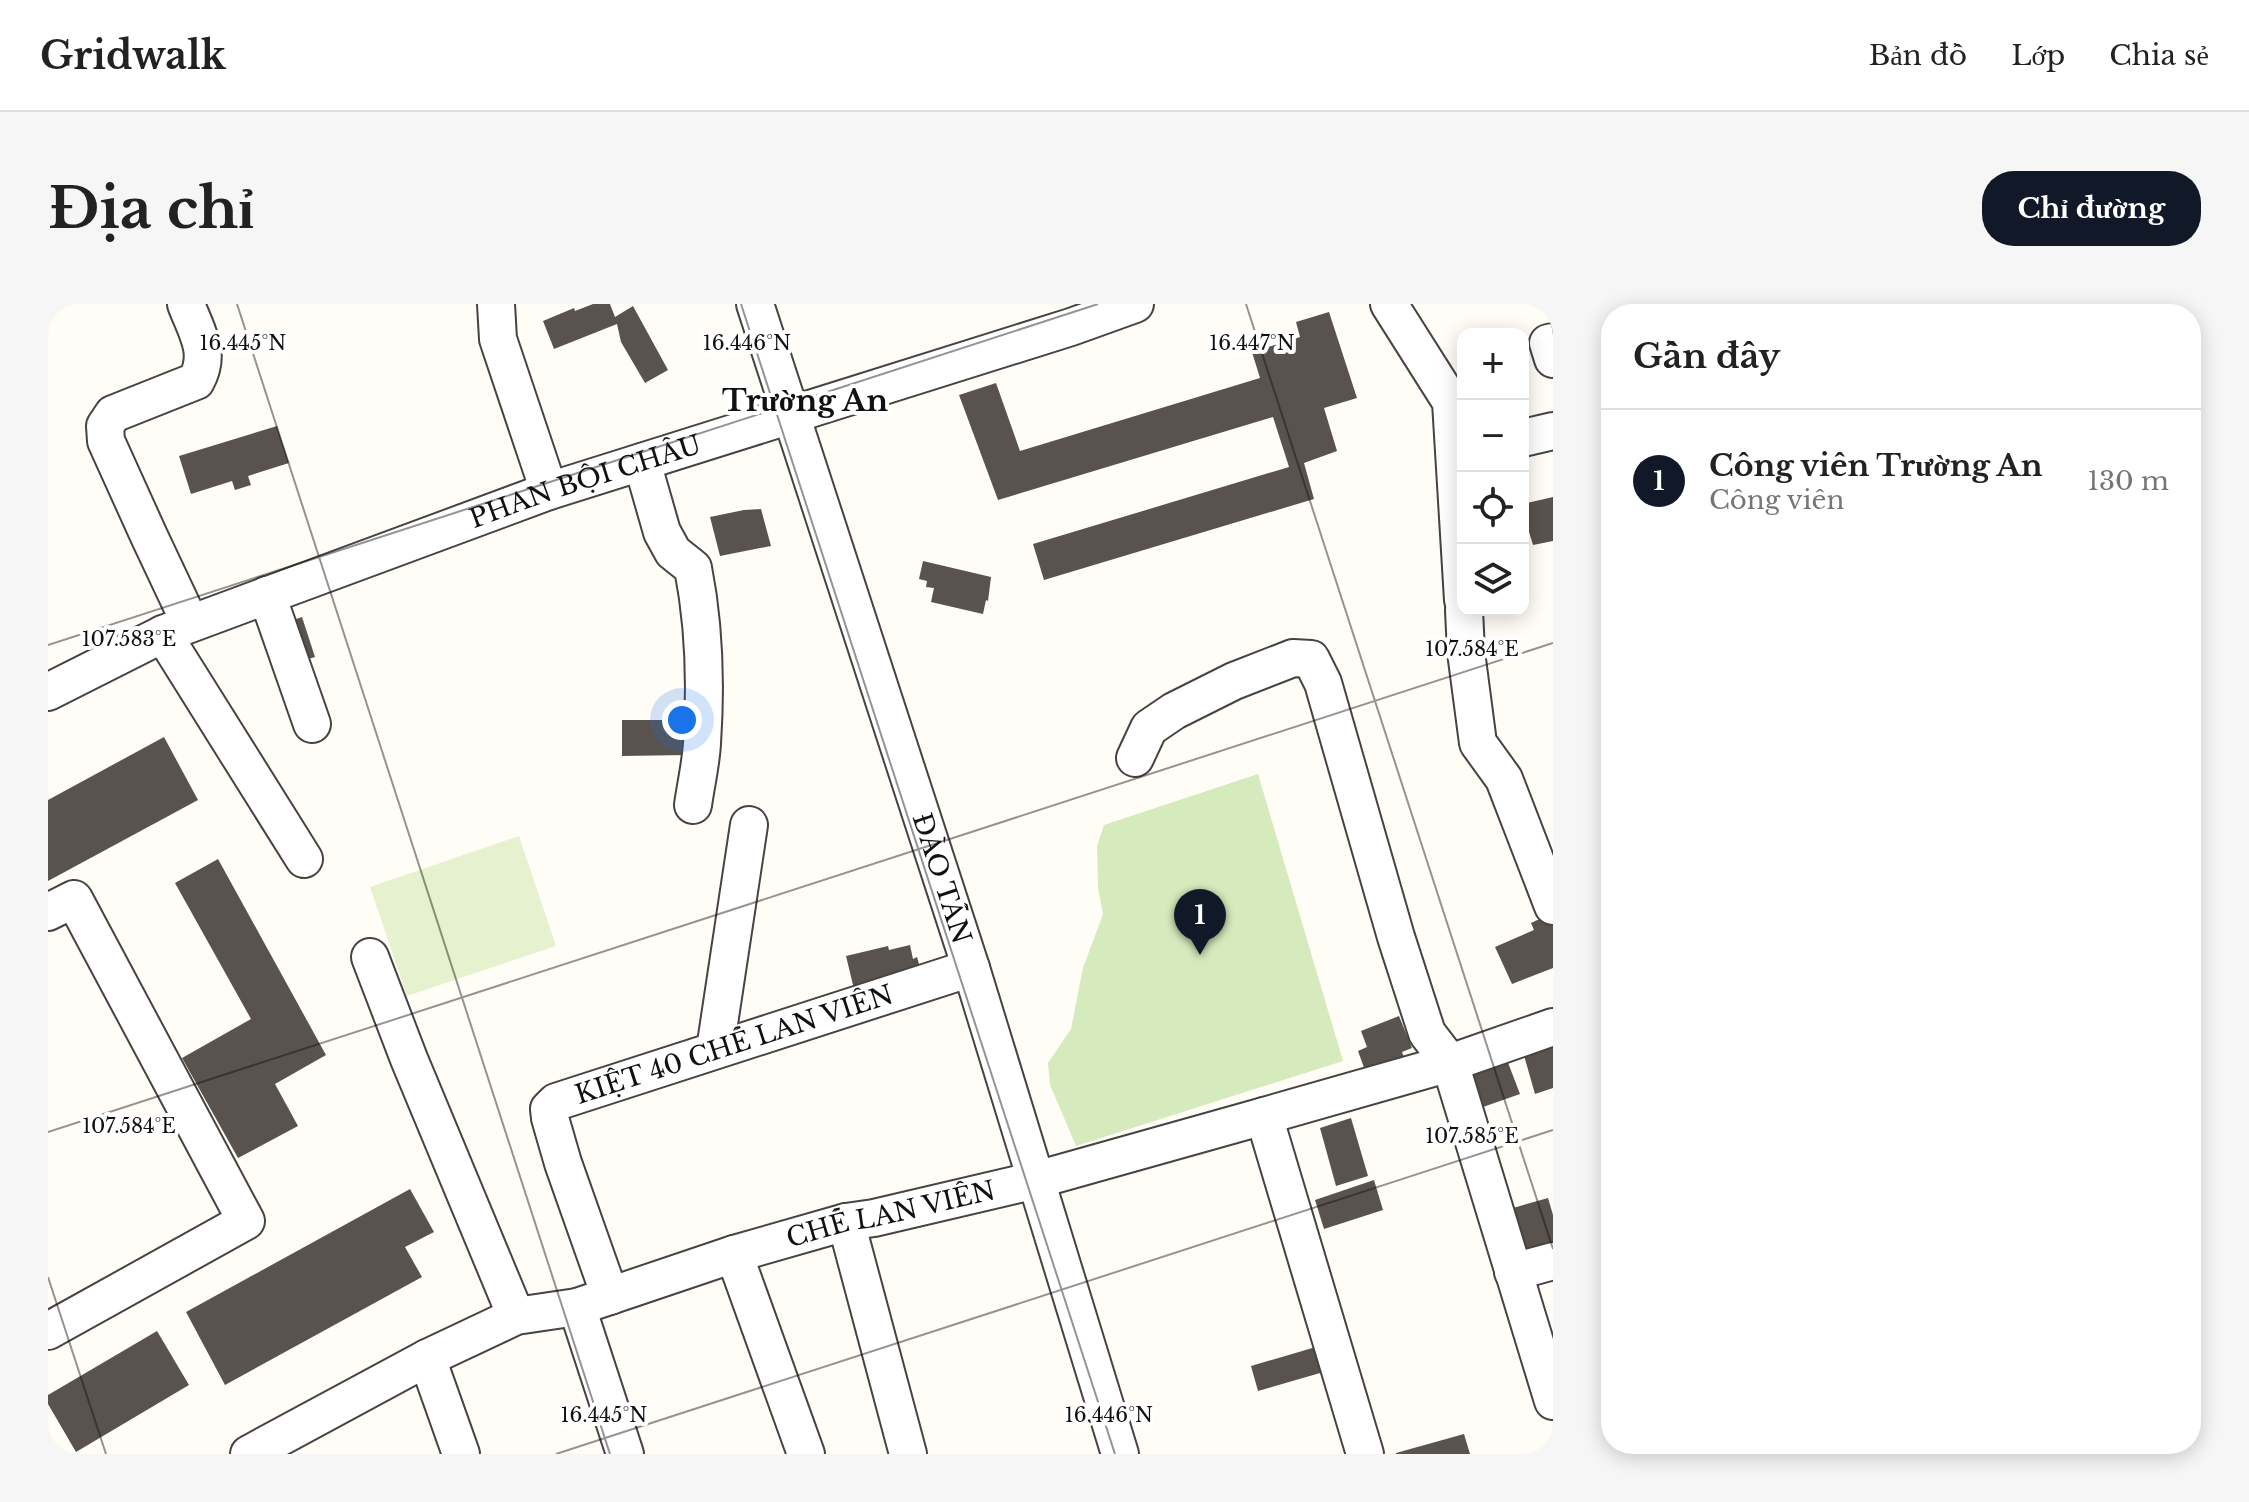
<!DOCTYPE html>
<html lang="vi">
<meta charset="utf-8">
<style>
body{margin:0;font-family:"Libre Baskerville",serif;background:#f6f6f6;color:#222}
.controls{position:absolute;right:24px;top:24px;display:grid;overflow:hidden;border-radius:16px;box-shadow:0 4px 20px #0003}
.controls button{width:72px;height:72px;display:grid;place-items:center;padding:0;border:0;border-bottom:2px solid #e0e0e0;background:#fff;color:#222;font:40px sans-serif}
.you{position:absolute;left:634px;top:416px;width:28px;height:28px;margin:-20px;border:6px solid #fff;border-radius:50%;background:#1a73e8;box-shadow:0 0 0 12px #1a73e833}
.badge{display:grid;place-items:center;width:52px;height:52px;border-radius:50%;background:#111827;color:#fff;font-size:26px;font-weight:700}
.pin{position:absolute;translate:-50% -66px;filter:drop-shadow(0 2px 4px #0008)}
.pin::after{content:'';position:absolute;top:42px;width:28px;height:24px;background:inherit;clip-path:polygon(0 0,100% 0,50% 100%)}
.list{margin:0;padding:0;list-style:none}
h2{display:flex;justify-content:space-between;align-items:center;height:104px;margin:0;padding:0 32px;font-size:34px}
h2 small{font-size:26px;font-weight:400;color:#767676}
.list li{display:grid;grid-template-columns:52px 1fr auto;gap:24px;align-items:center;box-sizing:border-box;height:144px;padding:0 32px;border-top:2px solid #e0e0e0}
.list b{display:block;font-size:30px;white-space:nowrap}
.list p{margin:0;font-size:26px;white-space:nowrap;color:#767676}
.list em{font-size:26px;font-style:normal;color:#767676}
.icon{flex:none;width:44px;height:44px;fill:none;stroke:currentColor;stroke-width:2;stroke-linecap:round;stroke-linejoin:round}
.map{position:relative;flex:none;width:1505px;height:1150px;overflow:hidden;border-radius:32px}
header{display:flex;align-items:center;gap:48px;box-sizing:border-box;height:112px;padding:0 40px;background:#fff;border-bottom:2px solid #e0e0e0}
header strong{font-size:38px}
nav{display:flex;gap:44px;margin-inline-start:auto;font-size:28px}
.intro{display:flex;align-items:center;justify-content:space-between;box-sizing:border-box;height:192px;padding:0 48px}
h1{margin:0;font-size:56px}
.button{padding:20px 36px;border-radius:32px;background:#111827;color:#fff;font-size:28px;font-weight:700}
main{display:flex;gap:48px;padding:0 48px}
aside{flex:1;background:#fff;border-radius:32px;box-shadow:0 4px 20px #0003}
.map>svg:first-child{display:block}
</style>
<header>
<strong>Gridwalk</strong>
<nav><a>Bản đồ</a><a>Lớp</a><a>Chia sẻ</a></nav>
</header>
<div class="intro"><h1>Địa chỉ</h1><a class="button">Chỉ đường</a></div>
<main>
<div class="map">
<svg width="1505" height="1150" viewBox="0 0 1505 1150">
<rect width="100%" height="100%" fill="#fffdf5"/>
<polygon fill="#d5ebbd" points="1210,470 1295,757 1028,842 1002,781 1000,759 1023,725 1035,664 1055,610 1050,584 1049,542 1056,521"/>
<polygon fill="#e6f2cf" points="471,532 508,642 359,692 322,583"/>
<g fill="#5a524d">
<polygon points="545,0 562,0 567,13 585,2 620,66 597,79 573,38 569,20 506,45 495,17 526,4 527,7"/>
<polygon points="1281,8 1309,94 1276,104 1289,147 1256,159 1266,195 996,276 985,240 1241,163 1225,113 950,196 911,91 948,79 972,147 1212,74 1204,48 1252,33 1248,18"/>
<polygon points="229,122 241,159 200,172 203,181 187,186 184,177 143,190 131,152"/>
<polygon points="1505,193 1505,237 1485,241 1475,208 1475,200"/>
<polygon points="713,205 723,242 672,252 662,213 696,206"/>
<polygon points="875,257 943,273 940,297 938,296 935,310 883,298 886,284 878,283 879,277 871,275"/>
<polygon points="254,313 267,353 244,360 231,321"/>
<polygon points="574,416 639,416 639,451 574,452"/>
<polygon points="116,433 150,496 0,577 0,496"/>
<polygon points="170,555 278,751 227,780 250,822 190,854 134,754 203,715 127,579"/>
<polygon points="1502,610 1505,621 1505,664 1464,680 1447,643 1486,626 1483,619"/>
<polygon points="862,641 865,655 869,653 873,667 806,685 798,652 840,642 841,646"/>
<polygon points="1351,712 1364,744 1354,748 1358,759 1319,772 1310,747 1319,743 1313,727"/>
<polygon points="1505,739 1505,784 1487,790 1475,748"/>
<polygon points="1459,756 1472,790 1435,803 1422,770"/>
<polygon points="1303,814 1320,872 1288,882 1272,824"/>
<polygon points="1326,876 1335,906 1276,925 1267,896"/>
<polygon points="362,885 386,928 357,943 374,973 177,1081 138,1008"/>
<polygon points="1500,894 1505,911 1505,953 1475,962 1458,906"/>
<polygon points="109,1027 141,1081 28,1148 0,1100 0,1091"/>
<polygon points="1278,1040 1286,1065 1210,1087 1203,1062"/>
<polygon points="1416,1130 1422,1150 1348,1150 1348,1149"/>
</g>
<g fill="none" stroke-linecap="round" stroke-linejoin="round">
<g stroke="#444" stroke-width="40">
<g id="minor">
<path d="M138,0C148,27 164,49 148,77L65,110L57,122L58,137L101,232L142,319"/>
<polyline points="448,0 450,35 501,187"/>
<path id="s1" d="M707,0L923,664L1072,1150"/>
<polyline points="1341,0 1403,98 1415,296"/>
<polyline points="1505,38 1500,39 1505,55"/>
<polyline points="1475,134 1505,127"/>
<path d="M594,158L614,228L625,248L645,264C656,320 658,381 654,439C653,459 648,480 645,501"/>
<polyline points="219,291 264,420"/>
<polyline points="1416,306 1418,348 1430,439 1456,475 1505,602"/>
<polyline points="115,330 256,555"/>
<path id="s2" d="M0,388L115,330L501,187L1023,23L1087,0"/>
<polyline points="1087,454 1101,424 1126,407 1186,377 1245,354 1263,355 1275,379 1348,633 1379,729 1402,759 1505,1097"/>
<polyline points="0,608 26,595 198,917 0,1027"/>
<polyline points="322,653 361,755 468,1012"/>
<polyline points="667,746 701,521"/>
<polyline points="1216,812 1317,1150"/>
<polyline points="798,918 860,1150"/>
<polyline points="686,950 758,1150"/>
<polyline points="1465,968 1505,957"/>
<path id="s3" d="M562,992L515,859L502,814L501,805L508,798L923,664"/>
<polyline points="529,1003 577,1150"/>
<polyline points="379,1054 413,1150"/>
<path id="s4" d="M201,1150L379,1054L468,1012L529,1003L686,950L798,918L826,914L988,876L1216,812L1402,759L1505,723"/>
</g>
</g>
<use href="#minor" stroke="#fff" stroke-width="36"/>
</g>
<path fill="none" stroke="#111" stroke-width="2" stroke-opacity="0.45" d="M189,0L562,1150M693,0L1067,1150M1198,0L1505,945M0,341L1050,0M0,828L1505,339M0,973L58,1150M508,1150L1505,826"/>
<g text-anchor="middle" stroke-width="8" stroke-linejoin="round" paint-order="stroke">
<g font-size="26" fill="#111" stroke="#fff">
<text dy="9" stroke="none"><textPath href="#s2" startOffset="578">PHAN BỘI CHÂU</textPath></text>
<text dy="9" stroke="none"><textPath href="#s1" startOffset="604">ĐÀO TẤN</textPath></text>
<text dy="9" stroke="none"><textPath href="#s3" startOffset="394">KIỆT 40 CHẾ LAN VIÊN</textPath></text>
<text dy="9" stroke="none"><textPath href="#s4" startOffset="690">CHẾ LAN VIÊN</textPath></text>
</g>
<g font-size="30" font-weight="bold" fill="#111" stroke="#fff">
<text x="757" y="107">Trường An</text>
</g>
</g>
<g font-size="20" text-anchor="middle" fill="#111" stroke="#fff" stroke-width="8" stroke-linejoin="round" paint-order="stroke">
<text x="195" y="46">16.445°N</text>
<text x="699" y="46">16.446°N</text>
<text x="1204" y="46">16.447°N</text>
<text x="81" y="342">107.583°E</text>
<text x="1424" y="352">107.584°E</text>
<text x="81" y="829">107.584°E</text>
<text x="1424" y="839">107.585°E</text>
<text x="556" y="1118">16.445°N</text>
<text x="1061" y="1118">16.446°N</text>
</g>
</svg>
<div class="controls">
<button>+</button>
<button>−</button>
<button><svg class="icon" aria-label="locate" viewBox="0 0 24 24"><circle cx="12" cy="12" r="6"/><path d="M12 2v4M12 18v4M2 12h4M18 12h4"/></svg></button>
<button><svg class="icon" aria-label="layers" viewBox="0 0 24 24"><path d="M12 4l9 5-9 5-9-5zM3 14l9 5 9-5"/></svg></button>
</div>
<div class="you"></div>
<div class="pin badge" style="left:1152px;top:651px">1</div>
</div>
<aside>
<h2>Gần đây<small></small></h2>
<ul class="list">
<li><span class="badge">1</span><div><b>Công viên Trường An</b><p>Công viên</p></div><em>130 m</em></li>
</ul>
</aside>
</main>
